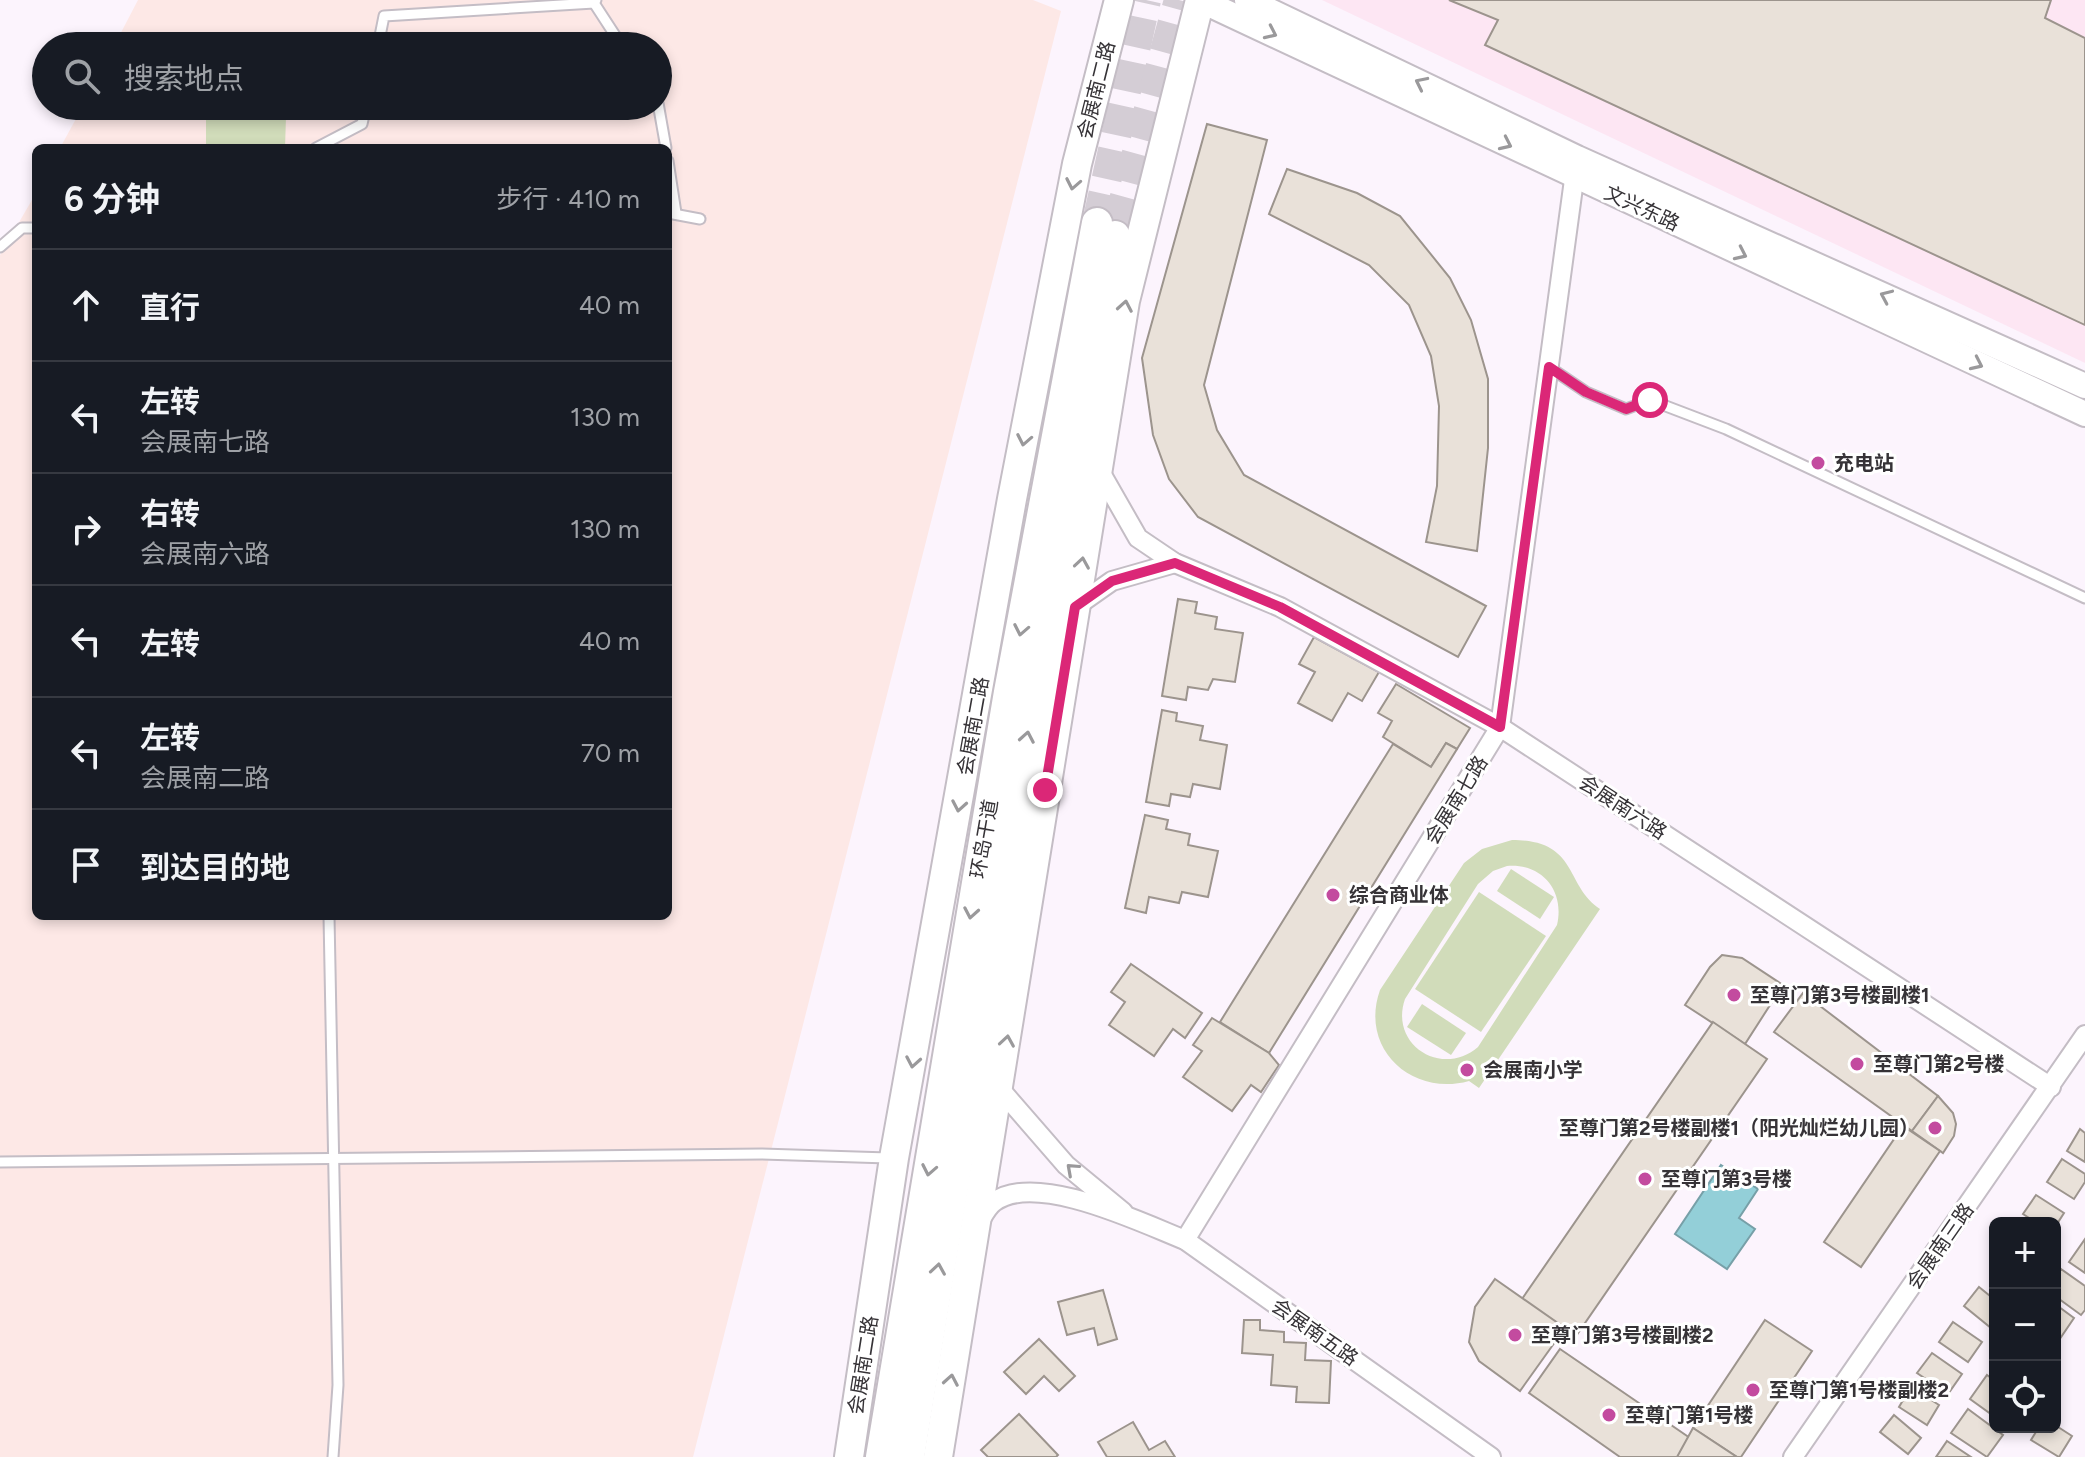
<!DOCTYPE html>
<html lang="zh">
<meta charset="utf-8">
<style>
body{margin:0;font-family:Figtree,"Noto Sans SC",sans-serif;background:#242831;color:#f1f3f6}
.controls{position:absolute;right:24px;bottom:24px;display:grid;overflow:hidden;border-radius:12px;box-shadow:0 4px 12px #0003}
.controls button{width:72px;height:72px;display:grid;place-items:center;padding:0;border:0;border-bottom:2px solid #363941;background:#171b24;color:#f1f3f6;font:40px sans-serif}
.stop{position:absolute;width:24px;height:24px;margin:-18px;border:6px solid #db2777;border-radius:50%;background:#fff}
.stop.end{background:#db2777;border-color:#fff;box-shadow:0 2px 8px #0008}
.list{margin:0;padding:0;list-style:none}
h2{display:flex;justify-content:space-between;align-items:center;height:104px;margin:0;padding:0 32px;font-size:34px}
h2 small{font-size:26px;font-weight:400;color:#9ea1a6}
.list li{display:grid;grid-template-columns:52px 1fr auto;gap:24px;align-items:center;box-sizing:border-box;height:112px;padding:0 32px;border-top:2px solid #363941}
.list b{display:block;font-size:30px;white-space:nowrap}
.list p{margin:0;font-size:26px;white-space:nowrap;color:#9ea1a6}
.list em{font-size:26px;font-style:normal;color:#9ea1a6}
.icon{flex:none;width:44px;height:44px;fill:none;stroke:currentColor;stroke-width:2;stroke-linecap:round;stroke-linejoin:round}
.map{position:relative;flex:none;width:2085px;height:1457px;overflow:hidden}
.search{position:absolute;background:#171b24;box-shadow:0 4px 12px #0003;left:32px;top:32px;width:640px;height:88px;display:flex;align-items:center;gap:20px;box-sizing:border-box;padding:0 28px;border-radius:44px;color:#9ea1a6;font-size:30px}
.panel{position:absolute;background:#171b24;box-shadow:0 4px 12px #0003;left:32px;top:144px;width:640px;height:776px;border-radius:12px}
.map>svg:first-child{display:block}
</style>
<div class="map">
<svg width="2085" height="1457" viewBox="0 0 2085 1457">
<rect width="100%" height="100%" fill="#fcf4fd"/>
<polygon fill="#fde6f3" points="1322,0 2085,0 2085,363"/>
<polygon fill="#fde8e6" points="138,0 1033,0 1061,11 693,1457 0,1457 0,255 36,193 36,916 668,916 668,148 60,148 83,106 658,106 658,46 114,46"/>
<g fill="#d1dcba" fill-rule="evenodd">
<polygon points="206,115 286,117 285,148 206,148"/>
<path d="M1512,840C1579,840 1564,885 1600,909L1479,1088L1469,1081C1412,1097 1359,1049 1380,990L1464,863L1482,849ZM1507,866C1542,863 1565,891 1557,925L1478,1047C1442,1078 1389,1045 1405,999L1478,884L1493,871Z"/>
<polygon points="1511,869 1554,897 1540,919 1497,891"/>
<polygon points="1479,892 1546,936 1481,1032 1415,989"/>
<polygon points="1422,1004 1466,1033 1451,1055 1407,1027"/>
</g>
<polygon fill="#93cfd8" stroke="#77a0a8" stroke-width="2" points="1721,1165 1758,1189 1739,1218 1755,1229 1727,1269 1675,1234"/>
<g fill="#e9e1d9" stroke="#9c948d" stroke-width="2">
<polygon points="1449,0 2051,0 2045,18 2085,38 2085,325 1485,45 1498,20"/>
<polygon points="1207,124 1267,140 1204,385 1217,430 1244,475 1486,606 1458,657 1198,517 1169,479 1153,435 1142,358"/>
<polygon points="1287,169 1357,193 1400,216 1450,278 1471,320 1488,379 1488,448 1477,551 1426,542 1437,486 1439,406 1431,356 1409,305 1369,265 1269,214"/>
<polygon points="1178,599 1197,602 1195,613 1217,617 1215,629 1243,633 1235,682 1213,679 1208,690 1188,687 1186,700 1162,696"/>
<polygon points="1314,637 1379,672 1362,701 1348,693 1332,721 1298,703 1315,672 1299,664"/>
<polygon points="1396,684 1470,728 1457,749 1446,743 1431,767 1383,737 1392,721 1378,713"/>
<polygon points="1162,710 1177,713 1176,721 1203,726 1200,740 1227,745 1220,789 1193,784 1190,797 1171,794 1169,806 1146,802"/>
<polygon points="1446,743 1457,749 1269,1053 1220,1022 1393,744 1431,767"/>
<polygon points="1145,815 1168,820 1166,829 1190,834 1188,845 1218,851 1208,897 1182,892 1179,903 1149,897 1146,913 1125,908"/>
<polygon points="1722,955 1742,958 1783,985 1745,1044 1685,1005 1710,967"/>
<polygon points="1131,964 1202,1013 1185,1038 1173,1029 1154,1056 1109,1025 1125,1002 1111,992"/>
<polygon points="1803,993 1938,1096 1912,1131 1774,1032"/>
<polygon points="1212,1018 1269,1053 1279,1065 1261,1092 1251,1085 1232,1111 1183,1077 1202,1051 1193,1045"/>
<polygon points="1713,1022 1767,1059 1576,1336 1522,1299"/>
<polygon points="1938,1096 1953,1113 1956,1124 1954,1136 1943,1153 1912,1131"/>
<polygon points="1903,1126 1940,1151 1861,1267 1824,1242"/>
<polygon points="2080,1129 2085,1133 2085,1162 2067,1151"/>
<polygon points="2062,1159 2085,1174 2085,1182 2074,1199 2047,1182"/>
<polygon points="2036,1195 2064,1213 2055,1227 2055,1223 2037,1223 2023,1214"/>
<polygon points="2085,1239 2085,1273 2069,1262"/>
<polygon points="2061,1269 2085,1286 2085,1310 2081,1315 2055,1296 2055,1277"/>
<polygon points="1495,1279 1565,1328 1520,1391 1479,1361 1469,1342 1475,1307"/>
<polygon points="1979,1287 1995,1300 1995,1322 1991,1328 1964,1306"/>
<polygon points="1103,1290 1117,1339 1098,1345 1094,1328 1067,1335 1058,1302"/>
<polygon points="2055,1304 2074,1318 2055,1346"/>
<polygon points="1244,1320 1260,1320 1260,1330 1284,1332 1284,1342 1306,1343 1305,1360 1331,1361 1329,1403 1296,1402 1297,1387 1271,1385 1273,1355 1242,1353"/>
<polygon points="1765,1320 1812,1351 1741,1457 1737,1457 1693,1428"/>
<polygon points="1953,1322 1982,1342 1968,1362 1939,1342"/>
<polygon points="1039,1339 1075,1376 1059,1391 1044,1376 1026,1394 1004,1372"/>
<polygon points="1560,1349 1690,1438 1678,1457 1620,1457 1529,1393"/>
<polygon points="1932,1353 1962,1374 1948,1394 1917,1373"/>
<polygon points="1987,1375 1995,1381 1995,1417 1970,1399"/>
<polygon points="1911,1387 1939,1405 1927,1425 1899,1407"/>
<polygon points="1968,1409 2003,1435 1987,1457 1951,1433"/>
<polygon points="1019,1414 1058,1455 1056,1457 988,1457 981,1450"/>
<polygon points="1894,1415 1921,1438 1908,1454 1880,1432"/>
<polygon points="1133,1422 1149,1450 1165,1441 1175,1457 1107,1457 1098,1442"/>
<polygon points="2055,1425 2072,1436 2059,1457 2031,1440 2039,1427"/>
<polygon points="1693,1428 1737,1457 1677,1457"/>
<polygon points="1947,1441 1971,1457 1936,1457"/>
</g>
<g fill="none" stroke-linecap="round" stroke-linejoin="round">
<g stroke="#d4cdd5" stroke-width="30" stroke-dasharray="30 15" stroke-linecap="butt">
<polyline points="1097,223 1146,0"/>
<polyline points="1117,226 1179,0"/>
</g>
<g stroke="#c4bdc5" stroke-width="13">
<g id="service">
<polyline points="594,3 622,46"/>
<polyline points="378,46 384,16 594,3 596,0"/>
<polyline points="658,103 666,148"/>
<polyline points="316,148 362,124 366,106"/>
<polyline points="668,161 676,213"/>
<polyline points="668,213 700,219"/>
<polyline points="0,247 22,228 36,228"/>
<polyline points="1549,367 1586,392 1626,409 1650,400 1726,429 2085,598"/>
<polyline points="329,916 338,1385 333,1457"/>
<polyline points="0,1162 762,1154 888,1158"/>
</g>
</g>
<g stroke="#c4bdc5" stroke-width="22">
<g id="minor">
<polyline points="1098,468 1138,538 1175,563 1280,607 1500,727 2051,1087"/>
<polyline points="1075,607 1112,581 1175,563"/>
<polyline points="1000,1089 1066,1165 1123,1212"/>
<path d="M979,1222C983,1216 988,1206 994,1202C1036,1171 1142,1223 1185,1240L1491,1457"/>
<polyline points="1185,1240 1500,727 1576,165"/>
<polyline points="1793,1457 2085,1035"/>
</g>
</g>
<g stroke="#c4bdc5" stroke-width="28">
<g id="secondary">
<polyline points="1200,0 2085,414"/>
<polyline points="1247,0 1577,158 2085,386"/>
</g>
</g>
<g stroke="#c4bdc5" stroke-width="32">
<g id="primary">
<polyline points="849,1457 894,1158 1012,499 1077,164 1119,0"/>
<polyline points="938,1457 1125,301 1200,0"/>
</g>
</g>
<g stroke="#c4bdc5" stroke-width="34">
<g id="trunk">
<polyline points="881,1457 1009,692 1097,223"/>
<polyline points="909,1457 1020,776 1115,236"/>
</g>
</g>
<use href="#service" stroke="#fff" stroke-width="9"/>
<use href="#minor" stroke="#fff" stroke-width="18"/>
<use href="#secondary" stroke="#fff" stroke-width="24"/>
<use href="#primary" stroke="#fff" stroke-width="28"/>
<use href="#trunk" stroke="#fff" stroke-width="30"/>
</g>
<defs><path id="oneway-chevron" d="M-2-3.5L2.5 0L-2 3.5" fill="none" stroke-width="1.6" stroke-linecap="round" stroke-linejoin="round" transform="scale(2)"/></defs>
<g stroke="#9a999b">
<use href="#oneway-chevron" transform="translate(1271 33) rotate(25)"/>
<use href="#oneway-chevron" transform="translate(1421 83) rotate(-154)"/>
<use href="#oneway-chevron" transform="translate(1506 144) rotate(25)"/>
<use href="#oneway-chevron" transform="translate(1073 184) rotate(101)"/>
<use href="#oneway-chevron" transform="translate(1741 254) rotate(25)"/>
<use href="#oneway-chevron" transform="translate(1886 296) rotate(-156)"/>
<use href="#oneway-chevron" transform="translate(1125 306) rotate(-80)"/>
<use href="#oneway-chevron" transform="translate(1977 364) rotate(25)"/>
<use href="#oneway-chevron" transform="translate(1024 440) rotate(101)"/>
<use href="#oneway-chevron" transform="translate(1082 563) rotate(-81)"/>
<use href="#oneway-chevron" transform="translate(1021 630) rotate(101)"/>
<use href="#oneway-chevron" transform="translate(1027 737) rotate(-80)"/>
<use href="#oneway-chevron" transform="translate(959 806) rotate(100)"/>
<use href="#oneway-chevron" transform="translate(971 913) rotate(100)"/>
<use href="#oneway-chevron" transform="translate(1007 1041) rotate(-81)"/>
<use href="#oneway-chevron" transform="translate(913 1062) rotate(100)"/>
<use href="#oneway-chevron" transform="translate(1072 1169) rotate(-138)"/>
<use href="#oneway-chevron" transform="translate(929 1170) rotate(101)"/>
<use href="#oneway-chevron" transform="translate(938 1269) rotate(-81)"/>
<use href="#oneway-chevron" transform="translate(951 1380) rotate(-80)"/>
</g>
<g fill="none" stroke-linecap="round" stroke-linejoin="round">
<polyline stroke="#db2777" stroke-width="10" points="1045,790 1075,607 1112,581 1175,563 1280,607 1500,727 1549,367 1586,392 1626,409 1650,400"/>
</g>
<g fill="#c34b9f" stroke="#fff" stroke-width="3">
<circle cx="1818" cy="463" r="8"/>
<circle cx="1333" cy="895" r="8"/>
<circle cx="1734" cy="995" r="8"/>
<circle cx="1857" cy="1064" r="8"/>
<circle cx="1467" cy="1070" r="8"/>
<circle cx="1935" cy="1128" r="8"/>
<circle cx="1645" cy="1179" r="8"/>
<circle cx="1515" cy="1335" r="8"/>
<circle cx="1753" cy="1390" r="8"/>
<circle cx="1609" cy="1415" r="8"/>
</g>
<g text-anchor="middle" stroke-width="6" stroke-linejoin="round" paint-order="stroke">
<g font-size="20" fill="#363337" stroke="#fff">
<text transform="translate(1096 90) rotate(-76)" y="7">会展南二路</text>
<text transform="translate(1642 208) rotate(25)" y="7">文兴东路</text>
<text transform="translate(973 726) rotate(-80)" y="7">会展南二路</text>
<text transform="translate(1456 800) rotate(-58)" y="7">会展南七路</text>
<text transform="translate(1623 807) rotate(33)" y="7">会展南六路</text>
<text transform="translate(984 839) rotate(-80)" y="7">环岛干道</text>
<text transform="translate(1940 1246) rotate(-55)" y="7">会展南三路</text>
<text transform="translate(1315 1332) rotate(35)" y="7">会展南五路</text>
<text transform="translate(863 1365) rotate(-81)" y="7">会展南二路</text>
</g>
<g font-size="20" font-weight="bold" fill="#363337" stroke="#fff" text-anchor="start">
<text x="1834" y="470">充电站</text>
<text x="1349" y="902">综合商业体</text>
<text x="1750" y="1002">至尊门第3号楼副楼1</text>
<text x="1873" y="1071">至尊门第2号楼</text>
<text x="1483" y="1077">会展南小学</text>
<text x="1919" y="1135" text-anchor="end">至尊门第2号楼副楼1（阳光灿烂幼儿园）</text>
<text x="1661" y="1186">至尊门第3号楼</text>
<text x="1531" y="1342">至尊门第3号楼副楼2</text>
<text x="1769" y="1397">至尊门第1号楼副楼2</text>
<text x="1625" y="1422">至尊门第1号楼</text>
</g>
</g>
</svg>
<div class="controls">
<button>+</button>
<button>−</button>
<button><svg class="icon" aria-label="locate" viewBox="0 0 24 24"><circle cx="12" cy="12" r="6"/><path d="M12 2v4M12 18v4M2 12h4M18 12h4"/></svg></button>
</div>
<div class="stop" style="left:1650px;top:400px"></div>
<div class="stop end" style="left:1045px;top:790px"></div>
<div class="search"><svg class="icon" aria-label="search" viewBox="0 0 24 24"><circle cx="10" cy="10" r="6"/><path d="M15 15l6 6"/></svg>搜索地点</div>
<section class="panel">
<h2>6 分钟<small>步行 · 410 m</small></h2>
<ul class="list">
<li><svg class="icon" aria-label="ahead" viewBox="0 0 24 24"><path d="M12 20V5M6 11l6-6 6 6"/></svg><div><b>直行</b></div><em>40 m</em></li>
<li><svg class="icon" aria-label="left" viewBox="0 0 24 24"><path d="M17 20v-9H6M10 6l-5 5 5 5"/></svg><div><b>左转</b><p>会展南七路</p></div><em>130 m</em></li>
<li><svg class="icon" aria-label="right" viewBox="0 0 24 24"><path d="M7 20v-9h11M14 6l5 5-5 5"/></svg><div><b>右转</b><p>会展南六路</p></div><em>130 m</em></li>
<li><svg class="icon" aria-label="left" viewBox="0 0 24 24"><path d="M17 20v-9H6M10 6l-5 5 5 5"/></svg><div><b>左转</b></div><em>40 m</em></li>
<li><svg class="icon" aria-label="left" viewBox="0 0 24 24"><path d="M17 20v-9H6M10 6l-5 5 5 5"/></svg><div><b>左转</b><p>会展南二路</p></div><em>70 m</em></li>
<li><svg class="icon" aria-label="arrive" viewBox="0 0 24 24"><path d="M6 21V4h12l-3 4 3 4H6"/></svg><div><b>到达目的地</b></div></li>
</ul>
</section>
</div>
